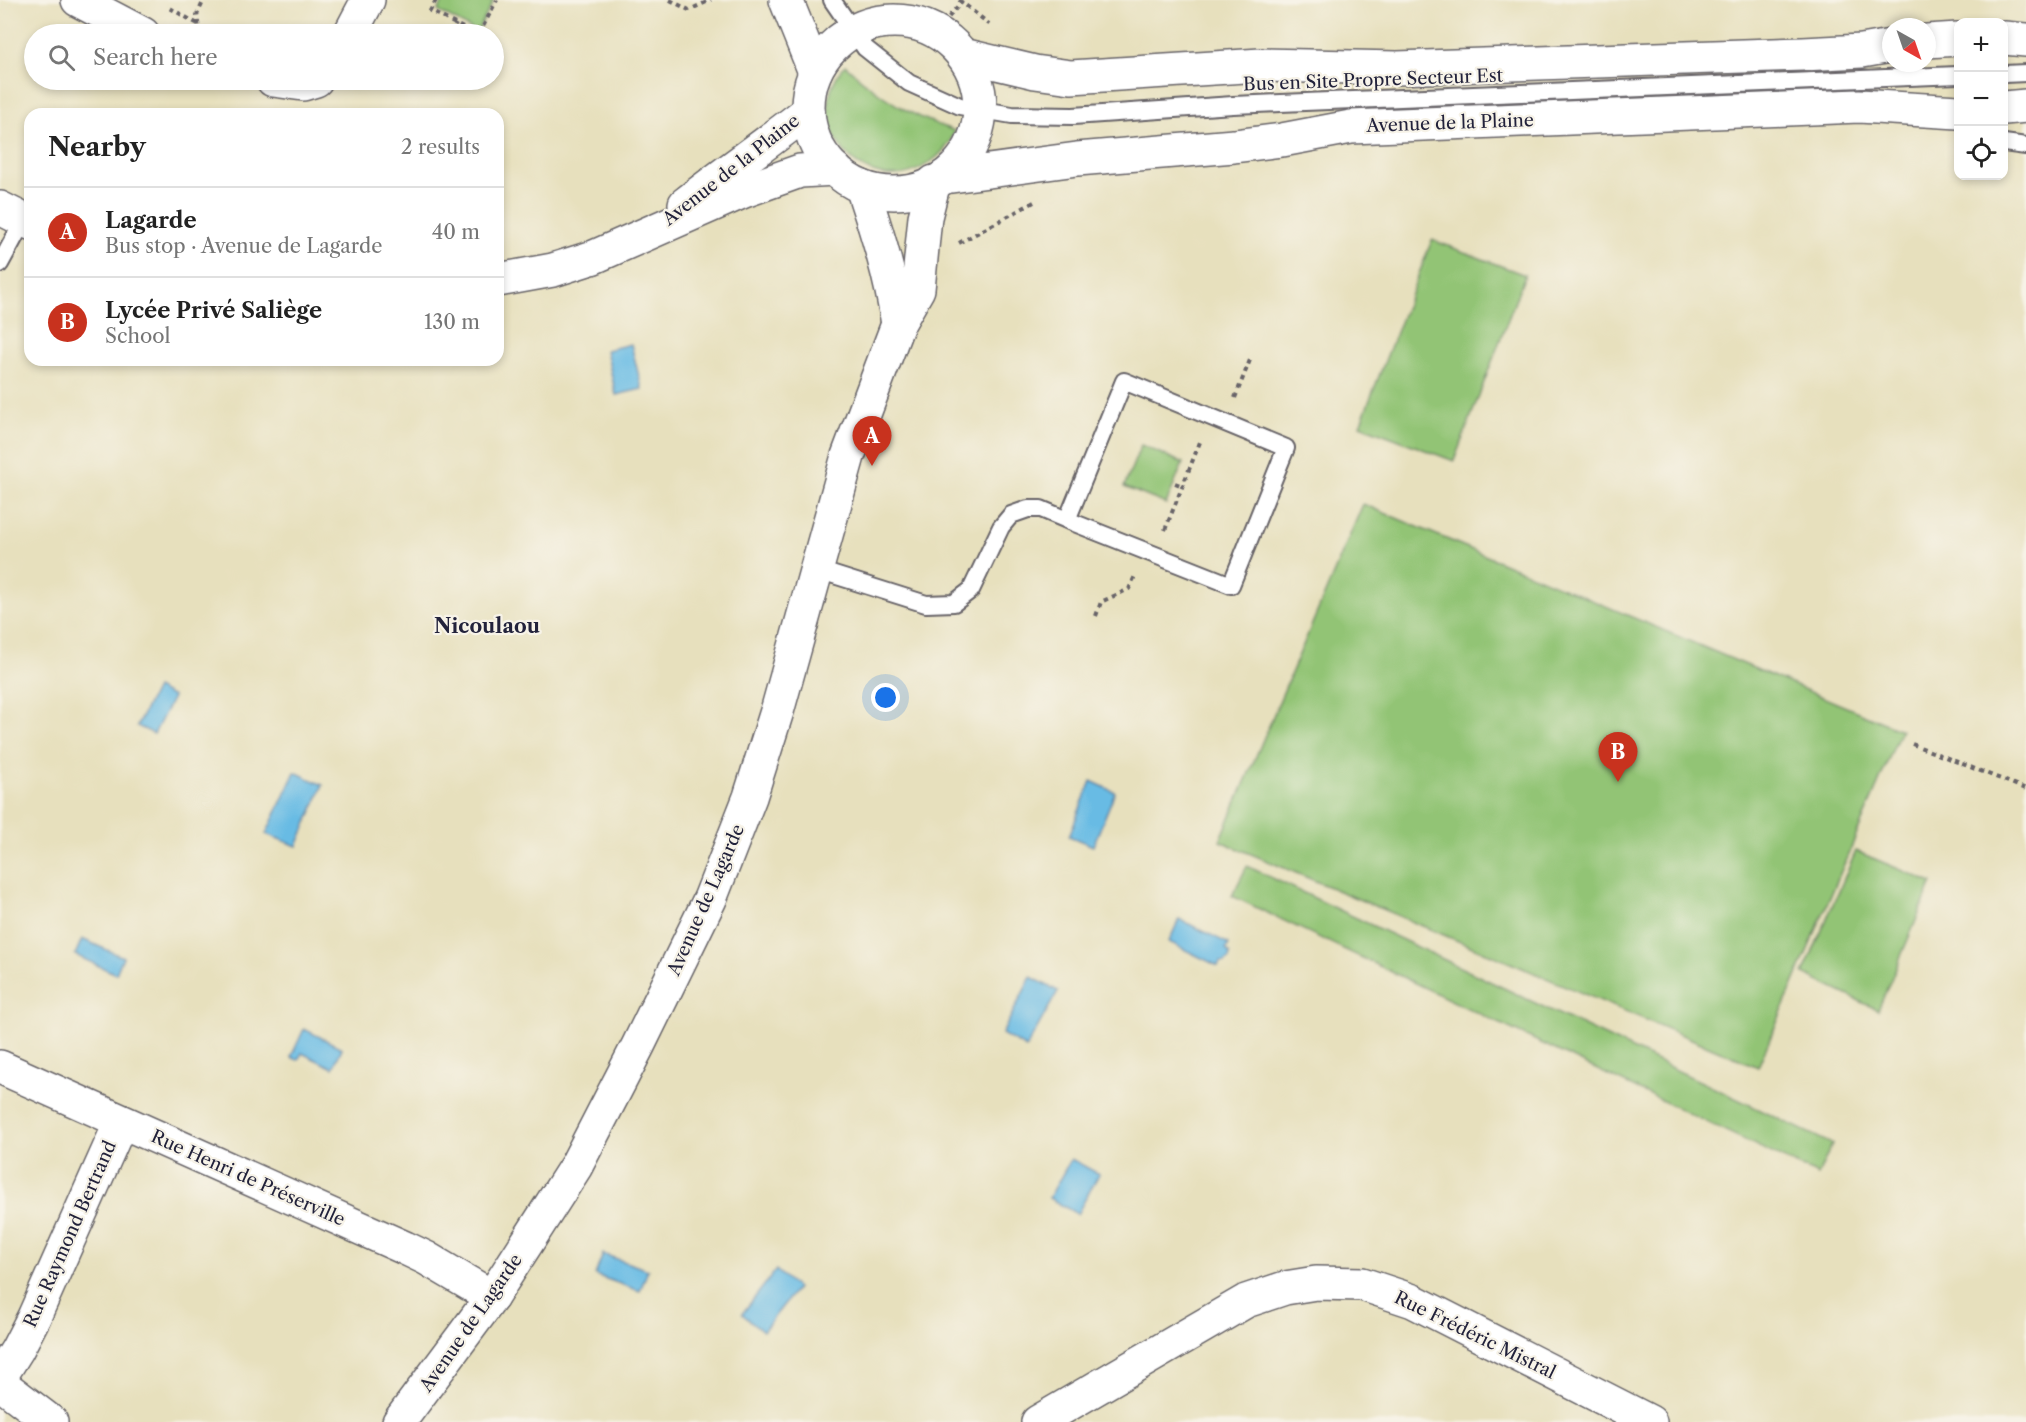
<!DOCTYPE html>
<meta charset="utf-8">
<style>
body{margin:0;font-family:"Libre Caslon Text",serif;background:#f6f6f6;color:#222}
.controls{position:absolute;right:18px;top:18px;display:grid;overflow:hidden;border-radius:12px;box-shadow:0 3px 9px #0003}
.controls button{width:54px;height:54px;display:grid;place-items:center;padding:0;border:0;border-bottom:2px solid #e0e0e0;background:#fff;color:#222;font:30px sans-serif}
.compass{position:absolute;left:1882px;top:18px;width:54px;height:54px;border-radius:50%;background:#fff;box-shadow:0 3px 9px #0003;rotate:140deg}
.you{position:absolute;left:886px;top:698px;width:21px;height:21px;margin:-15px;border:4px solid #fff;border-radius:50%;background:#1a73e8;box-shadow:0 0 0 9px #1a73e833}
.badge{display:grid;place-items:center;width:39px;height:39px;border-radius:50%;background:#c8321e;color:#fff;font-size:20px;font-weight:700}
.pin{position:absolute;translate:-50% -50px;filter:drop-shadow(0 2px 3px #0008)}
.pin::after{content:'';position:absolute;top:32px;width:21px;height:18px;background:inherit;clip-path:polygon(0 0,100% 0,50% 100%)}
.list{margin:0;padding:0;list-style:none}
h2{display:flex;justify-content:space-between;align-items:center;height:78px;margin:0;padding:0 24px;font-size:26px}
h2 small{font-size:20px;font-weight:400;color:#767676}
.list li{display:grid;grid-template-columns:39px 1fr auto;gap:18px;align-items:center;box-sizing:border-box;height:90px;padding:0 24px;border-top:2px solid #e0e0e0}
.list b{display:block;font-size:22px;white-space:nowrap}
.list p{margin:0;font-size:20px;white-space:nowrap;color:#767676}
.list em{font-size:20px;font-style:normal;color:#767676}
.icon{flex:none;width:33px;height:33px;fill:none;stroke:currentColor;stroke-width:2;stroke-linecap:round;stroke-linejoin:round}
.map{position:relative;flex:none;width:2026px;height:1422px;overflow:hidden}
.search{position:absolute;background:#fff;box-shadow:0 3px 9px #0003;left:24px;top:24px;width:480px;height:66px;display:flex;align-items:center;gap:15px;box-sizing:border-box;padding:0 21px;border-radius:33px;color:#767676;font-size:22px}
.panel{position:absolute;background:#fff;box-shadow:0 3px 9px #0003;left:24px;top:108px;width:480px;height:258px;border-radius:18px}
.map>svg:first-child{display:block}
</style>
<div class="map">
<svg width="2026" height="1422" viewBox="0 0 2026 1422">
<rect width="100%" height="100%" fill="#f7f3e8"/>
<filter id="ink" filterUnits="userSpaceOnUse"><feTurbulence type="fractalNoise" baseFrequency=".0167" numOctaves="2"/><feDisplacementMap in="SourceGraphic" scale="12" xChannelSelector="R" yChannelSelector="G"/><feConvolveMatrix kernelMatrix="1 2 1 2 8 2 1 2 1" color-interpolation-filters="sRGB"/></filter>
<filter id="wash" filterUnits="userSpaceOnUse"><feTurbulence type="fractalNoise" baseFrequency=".008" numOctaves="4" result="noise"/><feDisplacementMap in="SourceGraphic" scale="24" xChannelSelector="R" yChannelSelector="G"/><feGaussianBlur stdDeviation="1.35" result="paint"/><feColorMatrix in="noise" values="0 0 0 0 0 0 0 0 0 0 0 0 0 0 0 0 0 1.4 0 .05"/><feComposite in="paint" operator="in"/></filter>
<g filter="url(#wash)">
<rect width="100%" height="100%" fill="#e7e0bd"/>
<g fill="#92c475" stroke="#5a7358" stroke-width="1.5">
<polygon points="444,0 494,0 477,32 438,11"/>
<path d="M845,65C882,99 907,114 955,131C950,145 941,155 929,163C867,207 795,123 845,65Z"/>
<polygon points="1432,240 1525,275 1454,461 1360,425"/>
<polygon points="1141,445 1183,463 1166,504 1124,487"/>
<polygon points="1363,504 1901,730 1758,1067 1220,841"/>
<polygon points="1856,851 1932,883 1878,1010 1803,974"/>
<polygon points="1247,866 1832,1144 1818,1175 1232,896"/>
</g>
<g fill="#68bbe4" stroke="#456e90" stroke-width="1.5">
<polygon points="631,344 642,389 616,395 606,350"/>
<polygon points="156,688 173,697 154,734 137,726"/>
<polygon points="295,772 323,785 297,846 266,834"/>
<polygon points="1091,781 1115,792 1093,846 1069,836"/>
<polygon points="1179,919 1229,944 1226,949 1230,954 1229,959 1225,962 1220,962 1218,966 1169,942"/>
<polygon points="82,939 123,957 116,974 75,955"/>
<polygon points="1031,977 1058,991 1026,1048 1002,1034"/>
<polygon points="304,1029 342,1048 333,1068 302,1053 298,1060 291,1057"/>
<polygon points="1071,1159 1099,1174 1077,1214 1049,1198"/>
<polygon points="603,1254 648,1270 640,1291 595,1275"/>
<polygon points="776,1270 797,1288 763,1331 742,1314"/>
</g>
</g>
<g filter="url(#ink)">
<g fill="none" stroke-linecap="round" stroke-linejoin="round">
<g stroke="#676468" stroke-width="20">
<g id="lane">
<polyline points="832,0 865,48 909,83 960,106 1012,115 1073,116 1233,105 1958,75"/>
<polyline points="2004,74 2026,73"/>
<polyline points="2004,143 2026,146"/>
<polyline points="0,264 24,220"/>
<polygon points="1124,381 1286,448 1231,585 1067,520"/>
<polyline points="815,569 926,604 954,603 971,590 1001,527 1011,515 1028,509 1041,509 1067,520"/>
</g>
</g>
<g stroke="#676468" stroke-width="36">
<g id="street">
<polyline points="78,0 143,34"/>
<polyline points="350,34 368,0"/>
<polyline points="273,80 303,84 316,80"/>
<path d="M862,187C877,232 891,277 898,324"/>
<polyline points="0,1067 405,1248 426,1258 492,1297"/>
<polyline points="0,1377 17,1350 34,1317 121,1122"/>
<polyline points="0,1383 51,1422"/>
<polyline points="399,1422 492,1297 576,1166 638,1046 710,899 750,797 778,708 848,456 898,324 918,289 925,217 934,182"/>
<polyline points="1038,1422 1246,1301 1285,1288 1316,1283 1362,1284 1413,1301 1650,1422"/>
</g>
</g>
<g stroke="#676468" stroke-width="36">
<g id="secondary">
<polyline points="786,0 815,72"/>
<circle cx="894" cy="107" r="86"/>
<polyline points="2004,38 2026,40"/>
<polyline points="1927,41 1958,39"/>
<polyline points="963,55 1035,72 1071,77 1261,65 1397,68 1803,54 1862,51 1891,46"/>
<polyline points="2004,108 2026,106"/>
<polyline points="944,177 1077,159 1234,146 1282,140 1351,127 1859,106 1958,112"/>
<path d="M685,204C725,172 768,143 808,111"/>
<polyline points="0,208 30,223"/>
<polyline points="498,280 553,270 594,257 744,191 800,171 835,169"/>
</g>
</g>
<g stroke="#676468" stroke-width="4" stroke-dasharray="4.5 4.5" stroke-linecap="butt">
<polyline points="436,0 430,11 475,34"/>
<polyline points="670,0 689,10 711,0"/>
<polyline points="959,0 989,24"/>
<polyline points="170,8 198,24"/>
<polyline points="943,24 962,1"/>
<polyline points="197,34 199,29 197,15 204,0"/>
<polyline points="450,34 456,24"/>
<polyline points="479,34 497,0"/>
<polyline points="959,243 1034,202"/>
<polyline points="1235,398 1250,360"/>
<polyline points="1175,483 1183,486"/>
<polyline points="1165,530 1200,442"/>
<polyline points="1096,616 1101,602 1129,589 1135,576"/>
<polyline points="1912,744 2026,789"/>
</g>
<use href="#lane" stroke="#fff" stroke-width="16"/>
<use href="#street" stroke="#fff" stroke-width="33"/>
<use href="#secondary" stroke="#fff" stroke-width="33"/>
</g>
</g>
<g text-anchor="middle" stroke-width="4.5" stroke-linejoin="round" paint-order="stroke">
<g font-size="18" fill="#22223b" stroke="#f7f3e8">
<text transform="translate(1373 80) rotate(-2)" y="6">Bus en Site Propre Secteur Est</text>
<text transform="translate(1450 123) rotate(-2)" y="6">Avenue de la Plaine</text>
<text transform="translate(731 170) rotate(-38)" y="6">Avenue de la Plaine</text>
<text transform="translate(706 900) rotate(-66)" y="6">Avenue de Lagarde</text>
<text transform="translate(248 1178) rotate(24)" y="6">Rue Henri de Préserville</text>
<text transform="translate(70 1234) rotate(-66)" y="6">Rue Raymond Bertrand</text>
<text transform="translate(471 1323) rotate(-55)" y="6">Avenue de Lagarde</text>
<text transform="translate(1475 1335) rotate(26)" y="6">Rue Frédéric Mistral</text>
</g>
<g font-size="20" font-weight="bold" fill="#22223b" stroke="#f7f3e8">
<text x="487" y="633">Nicoulaou</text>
</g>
</g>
</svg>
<div class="controls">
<button>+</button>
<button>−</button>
<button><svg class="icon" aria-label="locate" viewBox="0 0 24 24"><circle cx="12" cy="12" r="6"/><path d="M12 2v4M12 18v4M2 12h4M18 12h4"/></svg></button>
</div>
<svg class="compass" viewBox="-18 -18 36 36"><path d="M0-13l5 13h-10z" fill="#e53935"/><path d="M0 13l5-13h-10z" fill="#767676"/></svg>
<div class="you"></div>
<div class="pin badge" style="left:872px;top:466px">A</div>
<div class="pin badge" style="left:1618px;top:782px">B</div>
<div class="search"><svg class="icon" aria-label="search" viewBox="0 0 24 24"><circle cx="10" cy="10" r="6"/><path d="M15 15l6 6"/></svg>Search here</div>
<section class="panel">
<h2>Nearby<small>2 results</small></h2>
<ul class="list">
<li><span class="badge">A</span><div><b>Lagarde</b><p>Bus stop · Avenue de Lagarde</p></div><em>40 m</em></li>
<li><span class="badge">B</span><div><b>Lycée Privé Saliège</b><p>School</p></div><em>130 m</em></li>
</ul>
</section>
</div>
